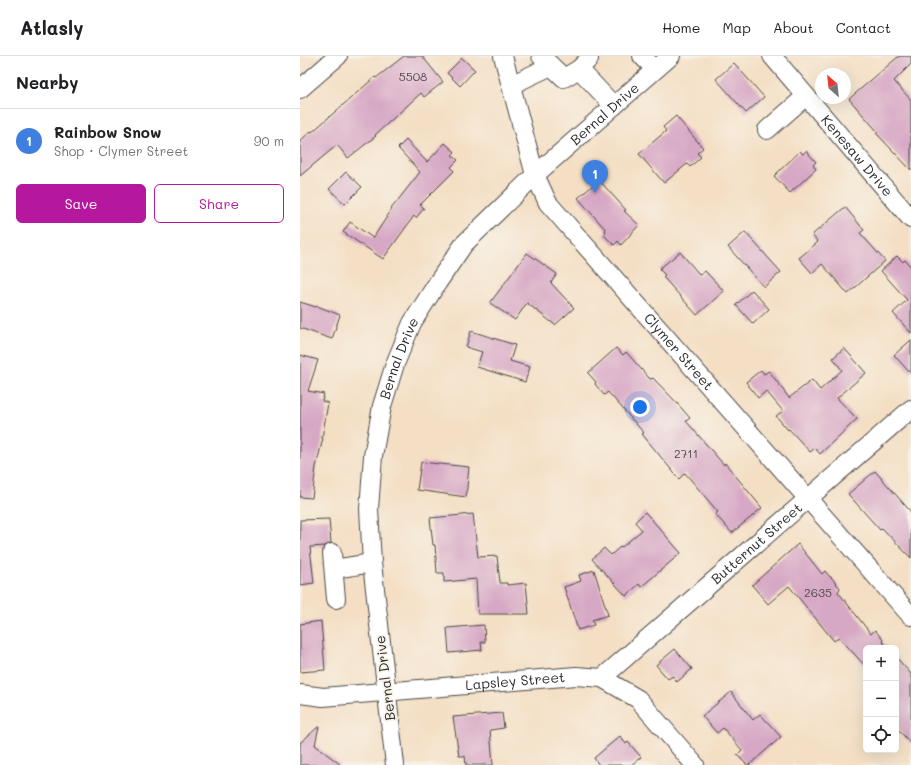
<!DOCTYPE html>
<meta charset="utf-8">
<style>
body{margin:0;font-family:Mali,sans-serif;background:#f2f2f2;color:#202124}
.controls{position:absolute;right:12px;bottom:12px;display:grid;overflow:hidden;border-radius:6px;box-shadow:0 4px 16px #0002}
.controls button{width:36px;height:36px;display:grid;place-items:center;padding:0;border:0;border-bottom:1px solid #e0e0e0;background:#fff;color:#202124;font:20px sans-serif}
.compass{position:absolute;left:515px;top:12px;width:36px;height:36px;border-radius:50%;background:#fff;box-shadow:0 4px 16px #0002;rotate:333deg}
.you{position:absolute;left:340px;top:351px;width:14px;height:14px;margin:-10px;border:3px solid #fff;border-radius:50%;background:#1a73e8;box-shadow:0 0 0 6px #1a73e833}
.badge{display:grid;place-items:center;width:26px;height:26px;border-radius:50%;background:#b5179e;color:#fff;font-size:13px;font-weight:700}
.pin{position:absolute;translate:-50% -33px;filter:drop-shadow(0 1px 2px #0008)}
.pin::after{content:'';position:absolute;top:21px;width:14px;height:12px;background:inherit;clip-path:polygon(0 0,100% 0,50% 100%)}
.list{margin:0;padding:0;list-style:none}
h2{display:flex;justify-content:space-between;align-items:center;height:52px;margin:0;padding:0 16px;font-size:17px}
h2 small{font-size:13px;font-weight:400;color:#757577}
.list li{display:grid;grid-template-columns:26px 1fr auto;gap:12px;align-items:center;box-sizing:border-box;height:64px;padding:0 16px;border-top:1px solid #e0e0e0}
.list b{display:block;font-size:15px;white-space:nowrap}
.list p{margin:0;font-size:13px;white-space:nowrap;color:#757577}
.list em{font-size:13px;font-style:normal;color:#757577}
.actions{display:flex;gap:8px;padding:12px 16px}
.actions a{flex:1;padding:9px 0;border:1px solid #b5179e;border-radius:6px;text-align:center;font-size:14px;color:#b5179e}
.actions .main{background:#b5179e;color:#fff}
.icon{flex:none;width:22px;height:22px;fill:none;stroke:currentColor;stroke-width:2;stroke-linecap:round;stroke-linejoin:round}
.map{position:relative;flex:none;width:611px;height:709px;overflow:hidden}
header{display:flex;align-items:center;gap:24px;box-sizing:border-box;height:56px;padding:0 20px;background:#fff;border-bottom:1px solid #e0e0e0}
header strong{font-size:19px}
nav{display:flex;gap:22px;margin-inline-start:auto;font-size:14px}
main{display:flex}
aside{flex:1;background:#fff}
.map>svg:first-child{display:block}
</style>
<header>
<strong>Atlasly</strong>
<nav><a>Home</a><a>Map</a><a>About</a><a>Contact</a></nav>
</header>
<main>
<aside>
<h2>Nearby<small></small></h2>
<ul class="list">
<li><span class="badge" style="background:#3f7fe0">1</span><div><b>Rainbow Snow</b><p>Shop · Clymer Street</p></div><em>90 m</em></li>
</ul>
<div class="actions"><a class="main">Save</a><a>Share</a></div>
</aside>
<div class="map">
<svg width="611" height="709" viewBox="0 0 611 709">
<rect width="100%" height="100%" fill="#f7f3e8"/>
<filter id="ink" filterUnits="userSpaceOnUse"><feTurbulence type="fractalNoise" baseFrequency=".025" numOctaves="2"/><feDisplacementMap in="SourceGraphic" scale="8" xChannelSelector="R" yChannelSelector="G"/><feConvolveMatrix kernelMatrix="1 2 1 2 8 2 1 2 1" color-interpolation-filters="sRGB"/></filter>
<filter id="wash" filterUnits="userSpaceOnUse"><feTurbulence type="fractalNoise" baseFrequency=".012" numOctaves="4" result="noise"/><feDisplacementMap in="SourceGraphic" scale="16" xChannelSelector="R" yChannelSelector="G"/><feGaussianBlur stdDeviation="0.9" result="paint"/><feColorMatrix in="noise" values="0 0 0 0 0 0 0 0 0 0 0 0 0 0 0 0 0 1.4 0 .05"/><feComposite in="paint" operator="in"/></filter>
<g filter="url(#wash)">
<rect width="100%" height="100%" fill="#f4dfc5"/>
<g id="blocks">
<g fill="#d7a8c5">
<polygon points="104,0 122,0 143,26 124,41 121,37 75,79 76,80 48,102 37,89 0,120 0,85 11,75 12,76 75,21 76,22"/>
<polygon points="599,0 611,0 611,8 594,25 611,44 611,114 576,77 578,76 549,43"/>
<polygon points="162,2 175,14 160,30 147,17"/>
<polygon points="434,7 464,41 446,57 416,23"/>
<polygon points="376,60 403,92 397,97 401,101 390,111 387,108 364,127 339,98 366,75 363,71"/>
<polygon points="106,84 127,106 145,87 155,96 152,99 158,104 151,111 154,115 120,149 124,152 116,162 114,160 83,203 43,176 50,166 73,182 92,153 91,153 120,116 98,92"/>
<polygon points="500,95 503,98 506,95 516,106 513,109 516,113 490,137 474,120"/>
<polygon points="46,116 62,131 45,148 29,133"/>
<polygon points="299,124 326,154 324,155 339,169 321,189 318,185 314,189 304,179 306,177 305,176 306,174 278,142"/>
<polygon points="545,151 564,174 560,177 585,205 548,238 522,208 512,217 499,202 518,186 512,179"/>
<polygon points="445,176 481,216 464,231 428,191"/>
<polygon points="380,196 400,219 405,215 424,235 397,259 363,221 365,219 359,213"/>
<polygon points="227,197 257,218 251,227 274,252 255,269 227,247 215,264 190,247"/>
<polygon points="597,200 603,206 605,204 611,211 611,277 593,257 607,244 581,215"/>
<polygon points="452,234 469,253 453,268 436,249"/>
<polygon points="0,246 16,251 17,250 40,259 32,283 0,272"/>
<polygon points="171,275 215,289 210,305 230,311 225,326 177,311 182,296 166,291"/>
<polygon points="611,284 611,318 594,299"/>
<polygon points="316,292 323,299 326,296 349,322 351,323 353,322 376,346 390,362 386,365 424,409 425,407 462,452 432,477 415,458 418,456 385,417 379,423 342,378 344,377 308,336 304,339 295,328 296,326 288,317"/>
<polygon points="544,292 566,317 537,342 557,363 520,398 515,392 510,396 489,373 488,374 476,360 483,355 466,335 458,342 446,326 461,314 464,318 469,315 489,342 512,324 520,334 542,314 533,302"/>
<polygon points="0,299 18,304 8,335 24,338 22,345 28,347 22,382 23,382 16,411 12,442 0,441"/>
<polygon points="121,406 169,411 166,441 117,434"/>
<polygon points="575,415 611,456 611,502 582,472 580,474 548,438"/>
<polygon points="345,456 381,497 341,531 339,528 326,540 292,503 304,492 311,499 321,490 322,491 342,474 335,466"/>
<polygon points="173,458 178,501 197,500 200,527 207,527 207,529 226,527 229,558 178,558 176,523 144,526 144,517 137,517 135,489 133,489 130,462"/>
<polygon points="29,463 31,487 25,490 10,491 14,527 0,529 0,464"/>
<polygon points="498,488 522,518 525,515 530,521 531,521 540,532 538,536 571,578 575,574 583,584 582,585 588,592 566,592 566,611 539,581 534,585 489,530 468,548 452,529"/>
<polygon points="294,514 308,559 292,564 294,569 278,574 264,531 281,525 279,519"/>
<polygon points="21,565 25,614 0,616 0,568"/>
<polygon points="184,569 185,586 181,586 182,594 149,597 147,572"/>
<polygon points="375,593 392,613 377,626 373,620 368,623 356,609"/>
<polygon points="596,601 611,618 611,688 596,671"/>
<polygon points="431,636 453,664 460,658 481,681 449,709 447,709 437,699 442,694 423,672 417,677 402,660"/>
<polygon points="202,657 204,672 190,674 193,709 166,709 165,700 159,700 153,661"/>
<polygon points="19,670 15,689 41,709 0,709 0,687"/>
<polygon points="320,680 326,688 328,686 341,701 331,709 299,709 294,702"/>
</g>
</g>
</g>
<g filter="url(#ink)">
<use href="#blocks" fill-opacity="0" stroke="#494642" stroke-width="1"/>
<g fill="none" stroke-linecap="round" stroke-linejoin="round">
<g stroke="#494642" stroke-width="20">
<g id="minor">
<path id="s1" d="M203,0L235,119L248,147L611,560"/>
<polyline points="241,0 264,22 279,13 289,3"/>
<polyline points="342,0 355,13"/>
<path id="s2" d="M472,0L611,163"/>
<polyline points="279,13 314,50"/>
<polyline points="211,29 251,10"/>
<polyline points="0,33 38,0"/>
<polyline points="467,74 506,40"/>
<polyline points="32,497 36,543"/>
<polyline points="34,513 72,507"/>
<path id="s3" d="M302,622L611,353"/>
<path id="s4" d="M0,638L23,641L276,620L302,622L338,643L395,709"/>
<path id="s5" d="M95,709L72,507L69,453L73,400L82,350L95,308L112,267L138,226L164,188L235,119L371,0"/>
</g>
</g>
<use href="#minor" stroke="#fff" stroke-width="18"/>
</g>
</g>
<g text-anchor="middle" stroke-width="3.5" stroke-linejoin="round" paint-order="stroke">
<g font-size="12" fill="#564a52">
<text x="113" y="25">5508</text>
<text x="386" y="402">2711</text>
<text x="518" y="541">2635</text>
</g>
<g font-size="14" fill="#2b2b2b" stroke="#f7f3e8">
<text dy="5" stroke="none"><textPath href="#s5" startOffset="736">Bernal Drive</textPath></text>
<text dy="5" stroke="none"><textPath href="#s2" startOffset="131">Kenesaw Drive</textPath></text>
<text dy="5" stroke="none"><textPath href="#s1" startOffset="352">Clymer Street</textPath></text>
<text dy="5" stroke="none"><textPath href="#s5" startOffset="412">Bernal Drive</textPath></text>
<text dy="5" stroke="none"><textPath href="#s3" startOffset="205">Butternut Street</textPath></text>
<text transform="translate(85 622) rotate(-97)" y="5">Bernal Drive</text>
<text dy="5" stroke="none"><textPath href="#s4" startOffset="216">Lapsley Street</textPath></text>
</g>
</g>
</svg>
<div class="controls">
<button>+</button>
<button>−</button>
<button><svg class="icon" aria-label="locate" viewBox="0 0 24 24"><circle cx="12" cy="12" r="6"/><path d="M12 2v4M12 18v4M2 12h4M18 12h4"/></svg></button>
</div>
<svg class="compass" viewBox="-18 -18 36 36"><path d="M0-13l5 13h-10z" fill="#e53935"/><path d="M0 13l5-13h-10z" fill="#757577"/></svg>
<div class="you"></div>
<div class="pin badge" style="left:295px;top:137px;background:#3f7fe0">1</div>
</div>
</main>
